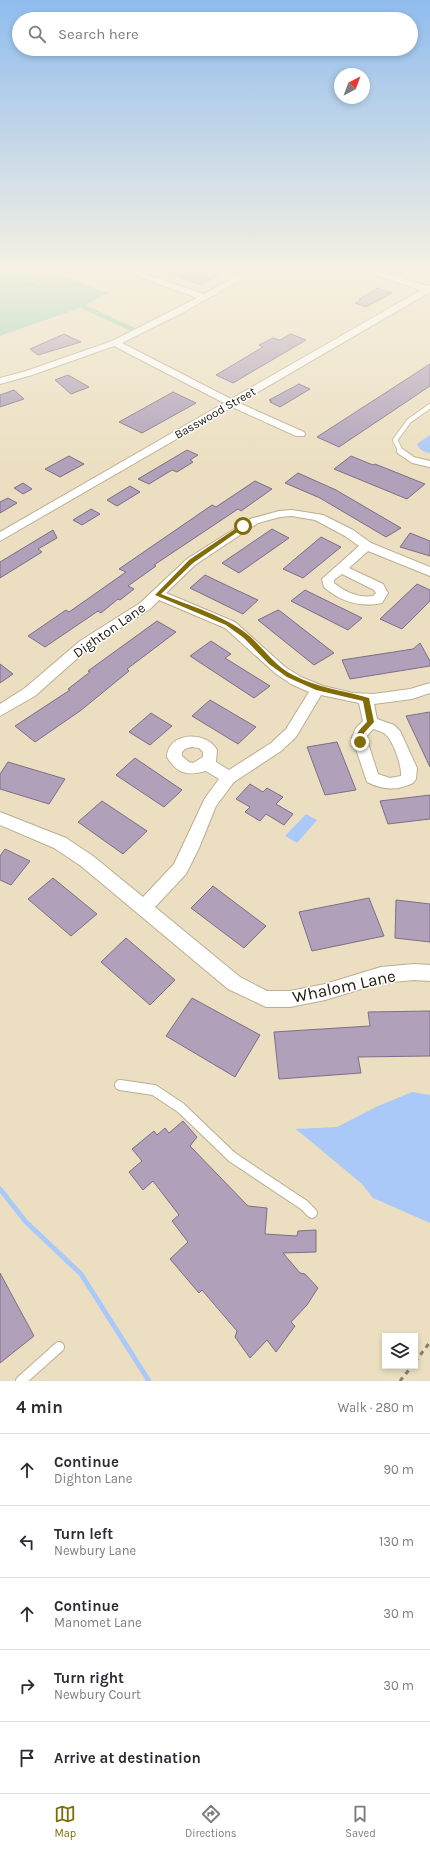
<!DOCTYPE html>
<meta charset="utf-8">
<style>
body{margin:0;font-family:Karla,sans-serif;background:#f2f2f3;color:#2b2b33}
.controls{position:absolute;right:12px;bottom:12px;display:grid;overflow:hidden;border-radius:0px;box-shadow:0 2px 6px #0003}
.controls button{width:36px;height:36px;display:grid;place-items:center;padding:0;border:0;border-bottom:1px solid #e1e1e2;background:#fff;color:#2b2b33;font:20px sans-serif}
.compass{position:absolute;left:334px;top:68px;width:36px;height:36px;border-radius:50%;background:#fff;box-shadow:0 2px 6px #0003;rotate:41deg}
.stop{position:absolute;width:12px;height:12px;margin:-9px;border:3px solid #816c07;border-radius:50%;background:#fff}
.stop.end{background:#816c07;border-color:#fff;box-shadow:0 1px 4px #0008}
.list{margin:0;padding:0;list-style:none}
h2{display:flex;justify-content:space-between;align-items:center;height:52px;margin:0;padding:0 16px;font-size:17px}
h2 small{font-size:13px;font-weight:400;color:#7c7c81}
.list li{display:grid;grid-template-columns:26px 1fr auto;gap:12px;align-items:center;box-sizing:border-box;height:72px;padding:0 16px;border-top:1px solid #e1e1e2}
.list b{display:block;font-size:15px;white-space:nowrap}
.list p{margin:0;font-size:13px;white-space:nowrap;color:#7c7c81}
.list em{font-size:13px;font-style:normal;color:#7c7c81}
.icon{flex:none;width:22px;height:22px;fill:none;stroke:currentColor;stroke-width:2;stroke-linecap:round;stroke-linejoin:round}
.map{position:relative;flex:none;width:430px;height:1381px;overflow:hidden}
.search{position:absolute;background:#fff;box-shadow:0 2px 6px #0003;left:12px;right:12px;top:12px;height:44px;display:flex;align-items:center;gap:10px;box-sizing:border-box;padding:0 14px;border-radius:22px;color:#7c7c81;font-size:15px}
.sheet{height:412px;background:#fff}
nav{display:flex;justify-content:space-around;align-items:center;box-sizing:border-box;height:56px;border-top:1px solid #e1e1e2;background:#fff;font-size:11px;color:#7c7c81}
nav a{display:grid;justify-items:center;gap:2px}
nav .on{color:#816c07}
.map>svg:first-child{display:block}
</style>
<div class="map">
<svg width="430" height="1381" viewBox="0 0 430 1381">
<rect width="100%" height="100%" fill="#ecdfc1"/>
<polygon fill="#97d0b1" points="0,272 66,272 61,275 108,293 85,305 137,329 131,331 80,308 0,336"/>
<g fill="#abc9f8">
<path d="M430,435V453C424,452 419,450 417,444Z"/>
<polygon points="306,814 317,820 297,843 285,836"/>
<polygon points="412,1092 430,1095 430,1223 373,1198 362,1184 302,1134 295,1129 337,1127 378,1106"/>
</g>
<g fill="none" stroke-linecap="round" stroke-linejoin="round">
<polyline stroke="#abc9f8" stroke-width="5" points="0,1189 26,1222 81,1274 149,1381"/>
</g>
<g fill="#b0a0ba" stroke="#7e6e87">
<polygon points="170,272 221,272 201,285 169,273"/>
<polygon points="378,288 392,293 366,307 355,303 361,300 359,299"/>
<polygon points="64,334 81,342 38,355 30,349"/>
<polygon points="291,334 306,340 233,383 216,375 263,347 259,345 273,338 280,340"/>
<polygon points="430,364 430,386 339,447 317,437"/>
<polygon points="68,375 89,387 71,394 55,380"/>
<polygon points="299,384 310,389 280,407 270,402 272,401 269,400"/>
<polygon points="14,390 24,399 0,407 0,395"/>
<polygon points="173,392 196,403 142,433 119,422"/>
<polygon points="187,450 198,455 190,460 193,462 177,472 172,470 149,484 138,479"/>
<polygon points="69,456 84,464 60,477 45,469"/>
<polygon points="351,456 373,465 375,464 425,484 407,499 334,469"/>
<polygon points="298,473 336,490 401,528 386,537 320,498 285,483"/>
<polygon points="255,481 272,489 241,511 238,509 154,565 156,566 128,586 134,589 120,600 118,599 101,613 98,611 45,647 28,636 66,610 69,612 126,572 119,569 212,505 216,507"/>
<polygon points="23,483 32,489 23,494 14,488"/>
<polygon points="130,486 140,492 117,506 107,500"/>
<polygon points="8,498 17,503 0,513 0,502"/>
<polygon points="91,509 100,514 82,525 73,520"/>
<polygon points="272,529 289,538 239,573 222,563"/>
<polygon points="53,530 57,538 38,549 42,552 0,578 0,562"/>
<polygon points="410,533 430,541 430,556 400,547"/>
<polygon points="321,537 341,547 303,578 283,569"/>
<polygon points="205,575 230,587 258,600 243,614 190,588"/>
<polygon points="417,584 430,590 430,601 402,629 380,619"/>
<polygon points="305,590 362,618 348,630 291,601"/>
<polygon points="278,610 280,611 334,653 314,665 258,620"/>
<polygon points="157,621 176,632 127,669 129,671 80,711 35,742 15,726 70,690 68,689 90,672 88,671"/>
<polygon points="211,641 231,654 225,658 270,686 254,698 190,656"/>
<polygon points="420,643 430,661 430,666 350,679 342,660 413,649"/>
<polygon points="0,664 13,674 0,683"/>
<polygon points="210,700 256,727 238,744 192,716"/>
<polygon points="430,712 430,767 406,716"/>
<polygon points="151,713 172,726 150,745 129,732"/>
<polygon points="337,742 356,790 325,795 307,747"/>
<polygon points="135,758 182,790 164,807 116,775"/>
<polygon points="8,762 65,779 49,804 0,789 0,774"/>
<polygon points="250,784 263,792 267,788 283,797 276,804 293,814 284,825 266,814 260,821 245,812 250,807 236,799"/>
<polygon points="430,795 430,819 388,824 380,801"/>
<polygon points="102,801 147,831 123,854 78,822"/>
<polygon points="5,849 30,861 11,885 0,880 0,856"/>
<polygon points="53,878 97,914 71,936 28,899"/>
<polygon points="213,886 266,926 244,948 191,908"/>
<polygon points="369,898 384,936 312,951 299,912"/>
<polygon points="396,900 430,904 430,942 395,938"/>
<polygon points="126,938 175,980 150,1005 101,962"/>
<polygon points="192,998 260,1035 235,1077 166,1036"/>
<polygon points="430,1011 430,1056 358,1057 361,1073 279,1079 274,1032 370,1026 368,1012"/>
<polygon points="183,1121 197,1137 190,1146 248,1206 267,1208 265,1234 297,1236 298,1231 316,1230 316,1252 283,1253 300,1273 305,1274 318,1288 307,1305 291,1322 295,1326 276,1352 267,1340 250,1358 235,1337 237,1331 202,1290 199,1293 170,1259 188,1242 172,1221 179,1215 153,1181 143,1190 129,1172 142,1161 132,1149 154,1131 157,1135 165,1128 169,1133"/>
<polygon points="0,1273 34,1336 0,1363"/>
</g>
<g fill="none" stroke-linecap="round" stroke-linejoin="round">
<g stroke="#bbae91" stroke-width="6">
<polyline id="lane-far2" points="401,452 395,440 409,421 430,406"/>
</g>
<g stroke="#bbae91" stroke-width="8">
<polyline id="lane-far1" points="400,451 413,460 430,464"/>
</g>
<g stroke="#bbae91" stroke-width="12">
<g id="lane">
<polyline points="120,1085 154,1090 181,1108 232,1157 304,1205 312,1213"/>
<polyline points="21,1381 59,1347"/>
</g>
</g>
<g stroke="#bbae91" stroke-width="2">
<g id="street">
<polygon points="127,272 139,272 204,294 244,272 254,272 184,312 122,343 231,399 421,290 367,272 380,272 427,286 430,285 430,292 239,403 304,432 305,434 304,436 296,436 232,407 0,541 0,532 224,403 114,346 32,375 0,384 0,378 26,371 112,341 197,298"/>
<path d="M292,510L323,515L353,530L371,543L430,567V576L368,551L349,568L383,584L388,593L382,603C361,608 339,601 324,587L322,579L359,546L345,536L315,520L292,516L280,517L258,523L195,565L166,593L235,622L285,667L301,677L323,686L353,693L373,694L410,689L430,683V693L412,699L374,704L377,719L394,725L400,731L417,768L416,779L413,783C396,791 383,790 367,782L352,737L356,728L363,721L359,703L321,695L296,737L281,751L234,782L216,806L199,848L186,874L155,907L240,977L267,991H290L325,984L381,967L414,964L430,965V981L414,980L381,983L325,1000L290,1007H266L228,989L81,866L54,848L0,825V812L66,838L93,856L143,897L174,864L205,798L219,779L206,771C188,776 177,774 167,757C168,731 207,731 217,750L216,762L229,770L271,743L286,729L309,692L291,684L275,673L225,628L159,600L150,609L90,647L35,696L0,716V704L25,688L80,641L140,603L187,559L250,519L279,511ZM342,574L374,590L376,593L373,596C359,598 345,592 334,583V580ZM373,729C376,730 381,731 385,734C393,740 402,766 401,776L390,778L378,774L366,737ZM191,747L199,748L203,752V757L193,763L189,762L182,756V752L185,749Z"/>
</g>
</g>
<polyline stroke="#89806b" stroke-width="1.5" stroke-dasharray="2 2" stroke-linecap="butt" points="27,286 61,272"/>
<g stroke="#89806b" stroke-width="3" stroke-dasharray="4.5 4.5" stroke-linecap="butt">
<polyline points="415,1362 430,1342"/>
<polyline points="400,1381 412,1366"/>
</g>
<use href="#lane-far2" stroke="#fff" stroke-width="4.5"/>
<use href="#lane-far1" stroke="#fff" stroke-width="6"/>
<use href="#lane" stroke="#fff" stroke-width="10"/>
<use href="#street" fill="#fff" fill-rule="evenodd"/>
</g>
<linearGradient id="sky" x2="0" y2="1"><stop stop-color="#8fbcee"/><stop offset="0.58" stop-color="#f6f1e3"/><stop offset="1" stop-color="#f6f1e3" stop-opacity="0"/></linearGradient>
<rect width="430" height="465" fill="url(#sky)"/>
<path fill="#816c07" d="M241,525L246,526L193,563L161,594C190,606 223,615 247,634C263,647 274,666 293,675C319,688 341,690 369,698L374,722L364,733L362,744H358C354,734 360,729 367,722L363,701L316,690L287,677L269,664L244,638L226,625L155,595L189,560Z"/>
<g text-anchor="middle" stroke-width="3" stroke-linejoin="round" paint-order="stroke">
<g font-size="12" fill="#1f1a0f" stroke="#fff">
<text transform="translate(215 413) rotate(-30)" y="4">Basswood Street</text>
</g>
<g font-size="14" fill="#1f1a0f" stroke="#fff">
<text transform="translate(109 630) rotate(-35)" y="5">Dighton Lane</text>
</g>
<g font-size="17" fill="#1f1a0f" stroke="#fff">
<text transform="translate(344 986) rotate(-12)" y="6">Whalom Lane</text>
</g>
</g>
</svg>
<div class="controls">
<button><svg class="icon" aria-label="layers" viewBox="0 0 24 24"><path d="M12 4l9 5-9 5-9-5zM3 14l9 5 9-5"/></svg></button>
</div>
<svg class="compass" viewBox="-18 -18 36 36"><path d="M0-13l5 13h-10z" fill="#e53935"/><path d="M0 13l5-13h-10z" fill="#7c7c81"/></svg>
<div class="stop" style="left:243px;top:526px"></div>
<div class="stop end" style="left:360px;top:742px"></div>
<div class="search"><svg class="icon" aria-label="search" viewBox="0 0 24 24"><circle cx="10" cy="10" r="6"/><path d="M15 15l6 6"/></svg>Search here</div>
</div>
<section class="sheet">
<h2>4 min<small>Walk · 280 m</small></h2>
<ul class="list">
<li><svg class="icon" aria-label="ahead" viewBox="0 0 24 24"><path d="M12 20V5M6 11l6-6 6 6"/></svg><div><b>Continue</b><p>Dighton Lane</p></div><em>90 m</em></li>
<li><svg class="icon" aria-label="left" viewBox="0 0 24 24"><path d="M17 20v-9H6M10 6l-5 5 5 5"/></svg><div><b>Turn left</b><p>Newbury Lane</p></div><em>130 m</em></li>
<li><svg class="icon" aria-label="ahead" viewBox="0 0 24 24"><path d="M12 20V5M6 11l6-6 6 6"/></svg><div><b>Continue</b><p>Manomet Lane</p></div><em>30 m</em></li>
<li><svg class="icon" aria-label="right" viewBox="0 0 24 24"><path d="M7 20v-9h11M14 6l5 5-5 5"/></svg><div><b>Turn right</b><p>Newbury Court</p></div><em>30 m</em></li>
<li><svg class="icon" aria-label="arrive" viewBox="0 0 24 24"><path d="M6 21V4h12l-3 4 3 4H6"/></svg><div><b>Arrive at destination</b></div></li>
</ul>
</section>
<nav>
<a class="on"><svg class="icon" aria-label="map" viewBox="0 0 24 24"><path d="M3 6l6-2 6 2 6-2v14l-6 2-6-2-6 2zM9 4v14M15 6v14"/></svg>Map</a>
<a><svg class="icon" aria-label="directions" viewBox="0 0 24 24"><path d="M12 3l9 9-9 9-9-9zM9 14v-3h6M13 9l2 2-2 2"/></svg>Directions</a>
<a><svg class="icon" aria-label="saved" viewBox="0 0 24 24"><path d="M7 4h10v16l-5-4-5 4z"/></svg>Saved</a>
</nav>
